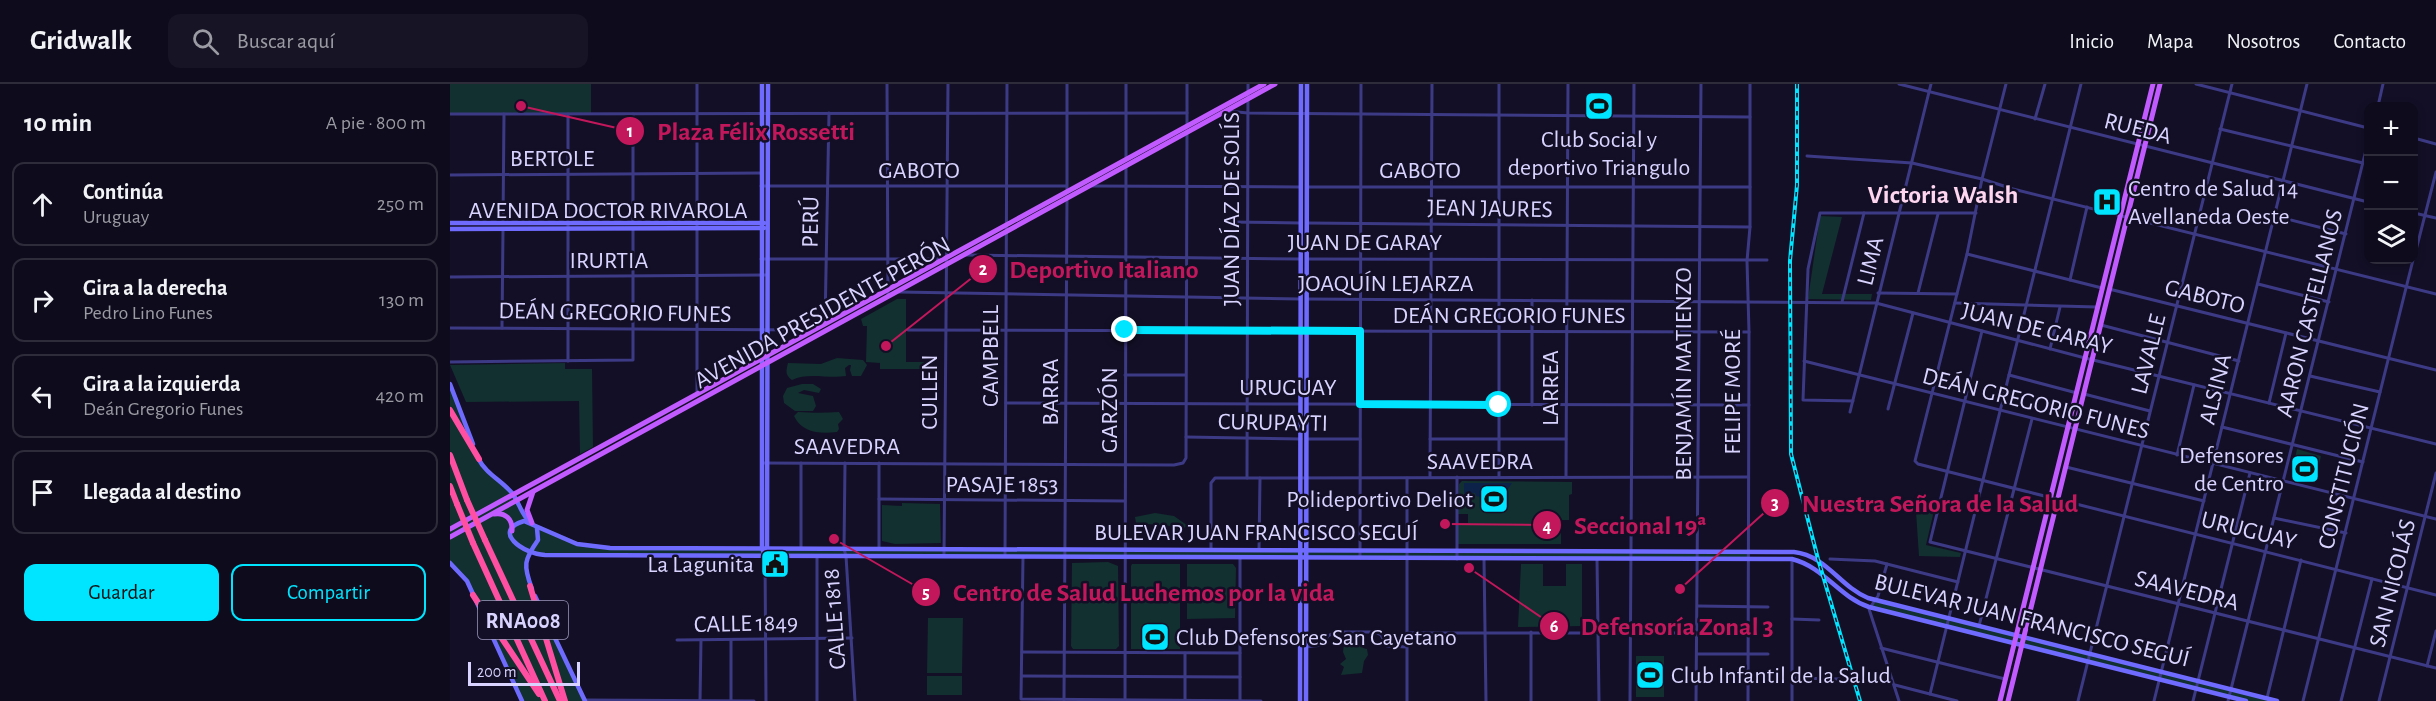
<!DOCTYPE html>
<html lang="es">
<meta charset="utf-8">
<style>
body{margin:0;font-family:"Alegreya Sans",sans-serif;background:#171425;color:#f1f3f6}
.controls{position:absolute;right:18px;top:18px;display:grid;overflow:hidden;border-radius:12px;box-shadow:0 3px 9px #0003}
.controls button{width:54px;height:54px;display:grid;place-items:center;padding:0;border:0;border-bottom:2px solid #2e2b3b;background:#0e0b1c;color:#f1f3f6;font:30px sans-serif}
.scale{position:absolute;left:18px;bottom:15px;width:112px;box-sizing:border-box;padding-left:6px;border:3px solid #d9d4ff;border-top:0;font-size:16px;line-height:21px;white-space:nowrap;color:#d9d4ff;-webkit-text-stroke:4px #130f26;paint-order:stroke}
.stop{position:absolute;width:18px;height:18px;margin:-14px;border:4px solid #00e5ff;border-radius:50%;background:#fff}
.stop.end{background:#00e5ff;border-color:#fff;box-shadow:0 2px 6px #0008}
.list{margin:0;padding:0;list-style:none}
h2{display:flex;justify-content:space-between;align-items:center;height:78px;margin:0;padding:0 24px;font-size:26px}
h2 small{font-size:20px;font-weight:400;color:#9b9ba3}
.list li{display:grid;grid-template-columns:39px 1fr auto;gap:18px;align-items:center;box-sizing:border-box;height:84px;margin:0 12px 12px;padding:0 12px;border:2px solid #2e2b3b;border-radius:12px}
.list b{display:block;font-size:22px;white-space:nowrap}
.list p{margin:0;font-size:20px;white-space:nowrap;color:#9b9ba3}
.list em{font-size:20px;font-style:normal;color:#9b9ba3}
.actions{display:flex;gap:12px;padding:18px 24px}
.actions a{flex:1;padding:14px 0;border:2px solid #00e5ff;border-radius:12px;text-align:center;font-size:21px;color:#00e5ff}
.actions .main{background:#00e5ff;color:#111}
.icon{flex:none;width:33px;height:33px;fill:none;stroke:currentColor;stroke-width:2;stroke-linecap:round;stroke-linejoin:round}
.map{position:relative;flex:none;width:1986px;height:617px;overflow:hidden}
header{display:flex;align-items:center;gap:36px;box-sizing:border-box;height:84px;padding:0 30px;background:#0e0b1c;border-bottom:2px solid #2e2b3b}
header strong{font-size:28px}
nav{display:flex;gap:33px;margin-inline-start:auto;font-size:21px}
.search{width:420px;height:54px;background:#171425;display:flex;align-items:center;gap:15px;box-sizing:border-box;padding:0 21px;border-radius:12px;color:#9b9ba3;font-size:22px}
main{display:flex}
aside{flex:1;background:#0e0b1c}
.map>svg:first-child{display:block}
</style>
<header>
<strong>Gridwalk</strong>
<div class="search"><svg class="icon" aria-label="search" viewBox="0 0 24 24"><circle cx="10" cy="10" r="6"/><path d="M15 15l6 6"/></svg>Buscar aquí</div>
<nav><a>Inicio</a><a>Mapa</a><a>Nosotros</a><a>Contacto</a></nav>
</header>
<main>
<aside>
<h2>10 min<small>A pie · 800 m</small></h2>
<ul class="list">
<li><svg class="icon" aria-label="ahead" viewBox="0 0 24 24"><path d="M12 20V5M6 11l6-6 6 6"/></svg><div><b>Continúa</b><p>Uruguay</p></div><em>250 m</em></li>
<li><svg class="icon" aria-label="right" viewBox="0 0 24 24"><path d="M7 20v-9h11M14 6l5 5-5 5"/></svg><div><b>Gira a la derecha</b><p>Pedro Lino Funes</p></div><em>130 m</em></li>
<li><svg class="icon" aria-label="left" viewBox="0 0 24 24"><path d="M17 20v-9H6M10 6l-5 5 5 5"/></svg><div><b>Gira a la izquierda</b><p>Deán Gregorio Funes</p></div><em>420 m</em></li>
<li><svg class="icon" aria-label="arrive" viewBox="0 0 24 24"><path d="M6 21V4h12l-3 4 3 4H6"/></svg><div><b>Llegada al destino</b></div></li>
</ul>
<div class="actions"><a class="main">Guardar</a><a>Compartir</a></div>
</aside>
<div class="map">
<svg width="1986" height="617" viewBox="0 0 1986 617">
<rect width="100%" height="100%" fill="#130f26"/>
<g fill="#12302f">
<rect x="0" y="0" width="141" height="29"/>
<polygon points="1370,132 1392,133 1372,210 1422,210 1421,216 1358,215"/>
<polygon points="447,215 456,215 456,278 474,278 474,285 430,285 430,279 416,278 417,242 413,242 411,235"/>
<path d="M387,274L413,276L417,281L411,292H402L400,286L401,281H399L395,284L396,292C378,295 358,288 342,296C335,291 336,287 338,279L371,280Z"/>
<polygon points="115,279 115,285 142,285 143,363 130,370 129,317 16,318 0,281"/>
<polygon points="0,300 29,375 55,403 80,438 140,463 1298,467 1298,475 79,469 75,477 80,502 135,617 72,617 17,497 0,479"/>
<polygon points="352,300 363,300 371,305 369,309 354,306 348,309 363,312 366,322 363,327 345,327 334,319 333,312 337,304"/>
<path d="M348,328C363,329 375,329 389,328L393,335L388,340L389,345L387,348C370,350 352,349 344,332Z"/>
<polygon points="1847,365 1871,372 1865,399 1841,394"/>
<polygon points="1012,397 1122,398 1122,410 1119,411 1119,436 1111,436 1111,460 1008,460 1008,439 1018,439 1018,430 1008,430 1009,400"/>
<polygon points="1465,413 1486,418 1476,461 1511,469 1510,473 1469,472"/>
<polygon points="452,419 490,420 491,459 445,460 432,457 432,421 452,422"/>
<polygon points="705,429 724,432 738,442 727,447 720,442 686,439 685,433"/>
<polygon points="658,478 668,482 669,562 666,565 623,565 621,562 622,479"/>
<polygon points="682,480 730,480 730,565 681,565 681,482"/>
<polygon points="737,480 783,480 786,484 785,534 737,535"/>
<polygon points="1071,480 1093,480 1093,502 1116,502 1116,480 1132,480 1132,542 1068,543"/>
<polygon points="1425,516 1827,617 1796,617 1419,523"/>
<polygon points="478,534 513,534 512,589 477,589"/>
<polygon points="899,552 910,552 910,560 913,564 917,565 918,571 914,577 912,589 891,591 894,583 890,580 896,575 893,568 894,560 898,560"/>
<rect x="1186" y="572" width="28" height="41"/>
<rect x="477" y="592" width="35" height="19"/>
</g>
<polygon fill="#0c2248" points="1014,399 1062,399 1054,411 1041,410 1036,414 1026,412 1025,409 1021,409 1021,413 1014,413"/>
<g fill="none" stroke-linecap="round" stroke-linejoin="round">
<g stroke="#3d3a85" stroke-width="3">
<polyline points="437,0 438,213"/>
<polyline points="617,0 617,107"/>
<polyline points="737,0 737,41"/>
<polyline points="1449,0 1918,118"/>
<polyline points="1556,0 1532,95 1517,170 1465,377 1468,380 1986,511"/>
<polyline points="1746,0 1918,44"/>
<polyline points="1928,22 1933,0"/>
<polyline points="777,27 798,29 1300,33"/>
<polyline points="0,30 737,29"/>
<polyline points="183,30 183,139"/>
<polyline points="1585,35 1595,0"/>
<polyline points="1770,45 1913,79"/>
<polyline points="1964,54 1986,60"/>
<polyline points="1357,72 1462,79 1532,95 1563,105 1986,210"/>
<polyline points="676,76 676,0"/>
<polyline points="0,91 312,89"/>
<polyline points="311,102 616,102"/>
<polyline points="642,102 851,103"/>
<polyline points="858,103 1300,103"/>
<polyline points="1964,129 1986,134"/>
<polyline points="1825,132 1896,150"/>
<polyline points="780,138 851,139"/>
<polyline points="53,139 54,30"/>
<polyline points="858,139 1300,143"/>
<polyline points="1517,170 1652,204"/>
<polyline points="515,171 850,175"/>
<polyline points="1964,174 1986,88"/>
<polyline points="311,175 493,175"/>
<polyline points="857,175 1317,176"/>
<polyline points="0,193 317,191"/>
<polyline points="1620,196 1637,123"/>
<polyline points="1808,200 1879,218"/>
<polyline points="1659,205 1986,286"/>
<polyline points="449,208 850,215"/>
<polyline points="1428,209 1507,210"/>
<polyline points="1468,209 1488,130"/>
<polyline points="857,215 1426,219 1635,274 1986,360"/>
<polyline points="1082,216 1082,321"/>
<polyline points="1392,218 1414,129"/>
<polyline points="1505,219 1647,223"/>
<polyline points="375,240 379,29"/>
<polyline points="1651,241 1789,277"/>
<polyline points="0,244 361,246"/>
<polyline points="52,244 53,146"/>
<polyline points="458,246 850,247"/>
<polyline points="857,247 1299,248"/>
<polyline points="1532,247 1480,458 1986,584"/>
<polyline points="1600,265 1610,223"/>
<polyline points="118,277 118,30"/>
<polyline points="1354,277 1986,435"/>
<polyline points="0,278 183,276 183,145"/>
<polyline points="675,291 735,291"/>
<polyline points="1559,291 1627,309"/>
<polyline points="1860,292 1930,308"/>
<polyline points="247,310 247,0"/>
<polyline points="1634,310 1700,327"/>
<polyline points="1403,317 1353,316 1358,185 1370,129 1526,129"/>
<polyline points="556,319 850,320"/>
<polyline points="1819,319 1836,249"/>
<polyline points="857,320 1299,321"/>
<polyline points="1438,325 1463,229"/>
<polyline points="1400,328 1481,0"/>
<polyline points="1772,343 1913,378"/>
<polyline points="736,353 851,355"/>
<polyline points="857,355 910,355"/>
<polyline points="980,355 1116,355"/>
<polyline points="1727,371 1744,301"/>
<polyline points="312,379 724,381 733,379 736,374 737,47"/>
<polyline points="395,379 394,465 396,472 405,617"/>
<polyline points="429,379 429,465"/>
<polyline points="1616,383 1754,417"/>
<polyline points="980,393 982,0"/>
<polyline points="1007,393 1007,475"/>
<polyline points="1049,393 1049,0"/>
<polyline points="1116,393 1118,0"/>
<polyline points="797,394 798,0"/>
<polyline points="957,394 957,617"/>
<polyline points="429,415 675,417"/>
<polyline points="1824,434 1896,449"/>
<polyline points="351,464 351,379"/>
<polyline points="761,466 761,399 765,394 1298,393"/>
<polyline points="809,466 810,394"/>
<polyline points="315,472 316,617"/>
<polyline points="494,472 498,0"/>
<polyline points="555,472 557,0"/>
<polyline points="573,473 571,615 811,617"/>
<polyline points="790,474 790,616"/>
<polyline points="910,474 911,0"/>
<polyline points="1034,475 1036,617"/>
<polyline points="1147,475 1149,617"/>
<polyline points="1380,475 1425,477 1508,498"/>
<polyline points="1437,480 1428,512 1419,525 1449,617"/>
<polyline points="1248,522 1318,523"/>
<polyline points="1342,535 1369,536"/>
<polyline points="1529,542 1582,335"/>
<polyline points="1081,548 1081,617"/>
<polyline points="957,549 1247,549"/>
<polyline points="227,556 402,554"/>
<polyline points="856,563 872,561 878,552 885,548 925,548 931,551 937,562 957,563"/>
<polyline points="1431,564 1555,595"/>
<polyline points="572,568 790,569"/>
<polyline points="1247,570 1318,570"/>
<polyline points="1977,582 1986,547"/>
<polyline points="572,592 790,593"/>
<polyline points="1342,594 1390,595"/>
<polyline points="1445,601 1507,617"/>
<polyline points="1480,610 1631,0"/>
<polyline points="1817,614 1851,476"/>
<polyline points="135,616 304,617"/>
<polyline points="614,616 617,113"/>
<polyline points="250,617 251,556"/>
<polyline points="281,617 281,556"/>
<polyline points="367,617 367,472"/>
<polyline points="675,617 676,83"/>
<polyline points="735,617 735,569"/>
<polyline points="1180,617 1184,0"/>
<polyline points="1246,617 1251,0"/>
<polyline points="1298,617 1299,248 1297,177 1300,143 1300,0"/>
<polyline points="1342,617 1342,475"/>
<polyline points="1628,617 1782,0"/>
<polyline points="1704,617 1857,0"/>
<polyline points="1743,617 1800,389"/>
<polyline points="1778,617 1918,58"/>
<polyline points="1853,617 1963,176"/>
<polyline points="1891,617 1922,495"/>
<polyline points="1929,617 1986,389"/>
</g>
<g stroke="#6f6bff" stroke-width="4.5">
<polyline points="312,0 312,464 315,472"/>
<polyline points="0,139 314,139"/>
<polyline points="0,145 314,144"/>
<polyline points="0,300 23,360"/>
<path d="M28,374C36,390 51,396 62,409C69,418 71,430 80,438"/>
<polyline points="317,465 318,0"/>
<polyline points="0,479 17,497 72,617"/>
<path d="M82,505C73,481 74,476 88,456L87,444"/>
<polyline points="85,512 135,617"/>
<polyline points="850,617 851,0"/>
<polyline points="856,617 857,0"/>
<path d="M1796,617L1419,523C1389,513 1374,483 1342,475L95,471C73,470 41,447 74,437L127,460L160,464L1344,468C1377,472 1389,502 1418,514L1827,617"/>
</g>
<g stroke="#c25bff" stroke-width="5">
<path d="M44,430C55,428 63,435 62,447"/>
<polyline points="82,439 77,426 83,408"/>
<polyline points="0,445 814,0"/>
<polyline points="0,453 825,0"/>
<polyline points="1550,617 1703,0"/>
<polyline points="1558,617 1710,0"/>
</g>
<g stroke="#ff4fa3" stroke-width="6">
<polyline points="0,326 29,375"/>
<polyline points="0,371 17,416"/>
<polyline points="0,402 7,420"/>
<polyline points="35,456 110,617"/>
<polyline points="23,459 95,617"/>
<polyline points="80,502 115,617"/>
<polyline points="23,511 89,610"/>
</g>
<g stroke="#00e5ff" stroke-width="4">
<polyline id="rail" points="1347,0 1347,101 1340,177 1341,370 1368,475 1410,617"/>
</g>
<use href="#rail" stroke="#130f26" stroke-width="1.5" stroke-dasharray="4.5" stroke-linecap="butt"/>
<g stroke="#ff4fa3" stroke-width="6">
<polyline points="17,416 35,456"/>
<polyline points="7,420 23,459"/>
</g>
</g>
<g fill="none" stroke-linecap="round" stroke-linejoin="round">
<polyline stroke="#00e5ff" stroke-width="8" points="675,246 910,247 910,320 1049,321"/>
</g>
<defs>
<g id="stadium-square" transform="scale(1.5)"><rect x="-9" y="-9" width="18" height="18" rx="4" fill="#00e5ff" stroke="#130f26"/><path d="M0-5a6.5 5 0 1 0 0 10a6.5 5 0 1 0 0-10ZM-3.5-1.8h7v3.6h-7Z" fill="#111"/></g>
<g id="hospital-square" transform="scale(1.5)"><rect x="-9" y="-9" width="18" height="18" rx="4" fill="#00e5ff" stroke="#130f26"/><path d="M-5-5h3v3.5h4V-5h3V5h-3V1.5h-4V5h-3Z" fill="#111"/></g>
<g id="civic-square" transform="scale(1.5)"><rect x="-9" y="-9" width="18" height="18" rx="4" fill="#00e5ff" stroke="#130f26"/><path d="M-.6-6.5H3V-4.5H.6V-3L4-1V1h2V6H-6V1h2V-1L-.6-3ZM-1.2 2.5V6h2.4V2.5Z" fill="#111"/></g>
</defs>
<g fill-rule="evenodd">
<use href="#stadium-square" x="1149" y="22"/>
<use href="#hospital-square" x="1657" y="118"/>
<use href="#stadium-square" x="1855" y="385"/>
<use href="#stadium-square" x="1044" y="415"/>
<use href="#civic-square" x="325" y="480"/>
<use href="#stadium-square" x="705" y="553"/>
<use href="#stadium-square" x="1200" y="591"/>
</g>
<g text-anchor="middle" stroke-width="5" stroke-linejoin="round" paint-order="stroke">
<rect fill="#130f26" stroke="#9e99be" stroke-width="1.5" x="28" y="517" width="90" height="38" rx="4.5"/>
<g font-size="22" font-weight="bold" fill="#d9d4ff">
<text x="73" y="544">RNA008</text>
</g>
<g font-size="24" fill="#d9d4ff" stroke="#130f26">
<text transform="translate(1688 44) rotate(14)" y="8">RUEDA</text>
<text x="102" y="82">BERTOLE</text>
<text x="469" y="94">GABOTO</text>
<text x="970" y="94">GABOTO</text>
<text transform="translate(1040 124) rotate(1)" y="8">JEAN JAURES</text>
<text transform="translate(781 125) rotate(-90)" y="8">JUAN DÍAZ DE SOLÍS</text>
<text x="158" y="134">AVENIDA DOCTOR RIVAROLA</text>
<text transform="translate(360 138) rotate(-89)" y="8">PERÚ</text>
<text x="915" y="166">JUAN DE GARAY</text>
<text x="159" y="184">IRURTIA</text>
<text transform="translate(1420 177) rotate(-76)" y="8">LIMA</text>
<text x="936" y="207">JOAQUÍN LEJARZA</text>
<text transform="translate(1755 212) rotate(14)" y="8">GABOTO</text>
<text transform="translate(165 228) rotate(1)" y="8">DEÁN GREGORIO FUNES</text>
<text transform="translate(372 228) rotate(-29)" y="8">AVENIDA PRESIDENTE PERÓN</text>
<text transform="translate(1859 229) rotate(-76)" y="8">AARON CASTELLANOS</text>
<text x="1059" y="239">DEÁN GREGORIO FUNES</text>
<text transform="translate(1587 244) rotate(14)" y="8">JUAN DE GARAY</text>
<text transform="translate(1698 270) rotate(-76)" y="8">LAVALLE</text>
<text transform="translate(540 272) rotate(-90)" y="8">CAMPBELL</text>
<text transform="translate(1233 290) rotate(-90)" y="8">BENJAMÍN MATIENZO</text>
<text x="838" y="311">URUGUAY</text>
<text transform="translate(1100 304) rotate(-90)" y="8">LARREA</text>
<text transform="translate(1765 305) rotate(-76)" y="8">ALSINA</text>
<text transform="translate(479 308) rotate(-90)" y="8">CULLEN</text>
<text transform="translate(600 308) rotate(-90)" y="8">BARRA</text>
<text transform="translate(1282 308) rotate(-90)" y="8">FELIPE MORÉ</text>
<text transform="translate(1586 319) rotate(14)" y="8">DEÁN GREGORIO FUNES</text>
<text transform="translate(659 326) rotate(-90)" y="8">GARZÓN</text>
<text transform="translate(823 338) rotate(1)" y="8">CURUPAYTI</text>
<text x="397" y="370">SAAVEDRA</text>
<text x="1030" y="385">SAAVEDRA</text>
<text transform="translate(1893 392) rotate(-76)" y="8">CONSTITUCIÓN</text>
<text x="552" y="408">PASAJE 1853</text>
<text transform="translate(1799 446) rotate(14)" y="8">URUGUAY</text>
<text x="806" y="456">BULEVAR JUAN FRANCISCO SEGUÍ</text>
<text transform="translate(1942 499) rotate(-76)" y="8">SAN NICOLÁS</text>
<text transform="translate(1737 506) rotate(14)" y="8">SAAVEDRA</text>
<text transform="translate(384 535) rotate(-94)" y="8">CALLE 1818</text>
<text transform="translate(1582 536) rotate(14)" y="8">BULEVAR JUAN FRANCISCO SEGUÍ</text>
<text transform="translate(296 539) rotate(-1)" y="8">CALLE 1849</text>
</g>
<g font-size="24" fill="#d9d4ff" stroke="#130f26" text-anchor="start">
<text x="1149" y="63" text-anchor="middle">Club Social y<tspan x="1149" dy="28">deportivo Triangulo</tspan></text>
<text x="1678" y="112">Centro de Salud 14<tspan x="1678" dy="28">Avellaneda Oeste</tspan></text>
<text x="1834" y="379" text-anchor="end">Defensores<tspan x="1834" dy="28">de Centro</tspan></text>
<text x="1023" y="423" text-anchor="end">Polideportivo Deliot</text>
<text x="304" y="488" text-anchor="end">La Lagunita</text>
<text x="726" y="561">Club Defensores San Cayetano</text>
<text x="1221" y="599">Club Infantil de la Salud</text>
</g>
<g font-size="26" font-weight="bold" fill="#ffd6f0" stroke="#130f26">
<text x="1493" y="119">Victoria Walsh</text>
</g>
</g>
<path fill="none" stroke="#c2185b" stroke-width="2" d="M71 22L180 47M436 262L533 185M1230 505L1325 419M995 440L1097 441M384 455L476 508M1019 484L1104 542"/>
<g fill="#c2185b" stroke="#130f26" stroke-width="2">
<circle cx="71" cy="22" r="6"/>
<circle cx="436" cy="262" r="6"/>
<circle cx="1230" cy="505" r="6"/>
<circle cx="995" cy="440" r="6"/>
<circle cx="384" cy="455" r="6"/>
<circle cx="1019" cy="484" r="6"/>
<circle cx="180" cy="47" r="15"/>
<circle cx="533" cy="185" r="15"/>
<circle cx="1325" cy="419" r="15"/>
<circle cx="1097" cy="441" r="15"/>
<circle cx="476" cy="508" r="15"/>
<circle cx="1104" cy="542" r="15"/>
</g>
<g font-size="18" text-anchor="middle" font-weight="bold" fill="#fff">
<text x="180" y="53">1</text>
<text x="533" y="191">2</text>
<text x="1325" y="425">3</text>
<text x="1097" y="448">4</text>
<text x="476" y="514">5</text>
<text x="1104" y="548">6</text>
</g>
<g font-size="26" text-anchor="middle" font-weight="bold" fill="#c2185b" stroke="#130f26" stroke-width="5" stroke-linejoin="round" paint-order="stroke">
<text x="306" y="56">Plaza Félix Rossetti</text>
<text x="654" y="194">Deportivo Italiano</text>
<text x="1490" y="428">Nuestra Señora de la Salud</text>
<text x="1190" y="450">Seccional 19ª</text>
<text x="694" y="517">Centro de Salud Luchemos por la vida</text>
<text x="1227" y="551">Defensoría Zonal 3</text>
</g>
</svg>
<div class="controls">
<button>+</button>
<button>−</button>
<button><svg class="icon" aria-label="layers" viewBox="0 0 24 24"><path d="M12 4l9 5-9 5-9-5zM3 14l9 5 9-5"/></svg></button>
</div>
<div class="scale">200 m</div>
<div class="stop" style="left:1049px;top:321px"></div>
<div class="stop end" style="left:675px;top:246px"></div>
</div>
</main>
